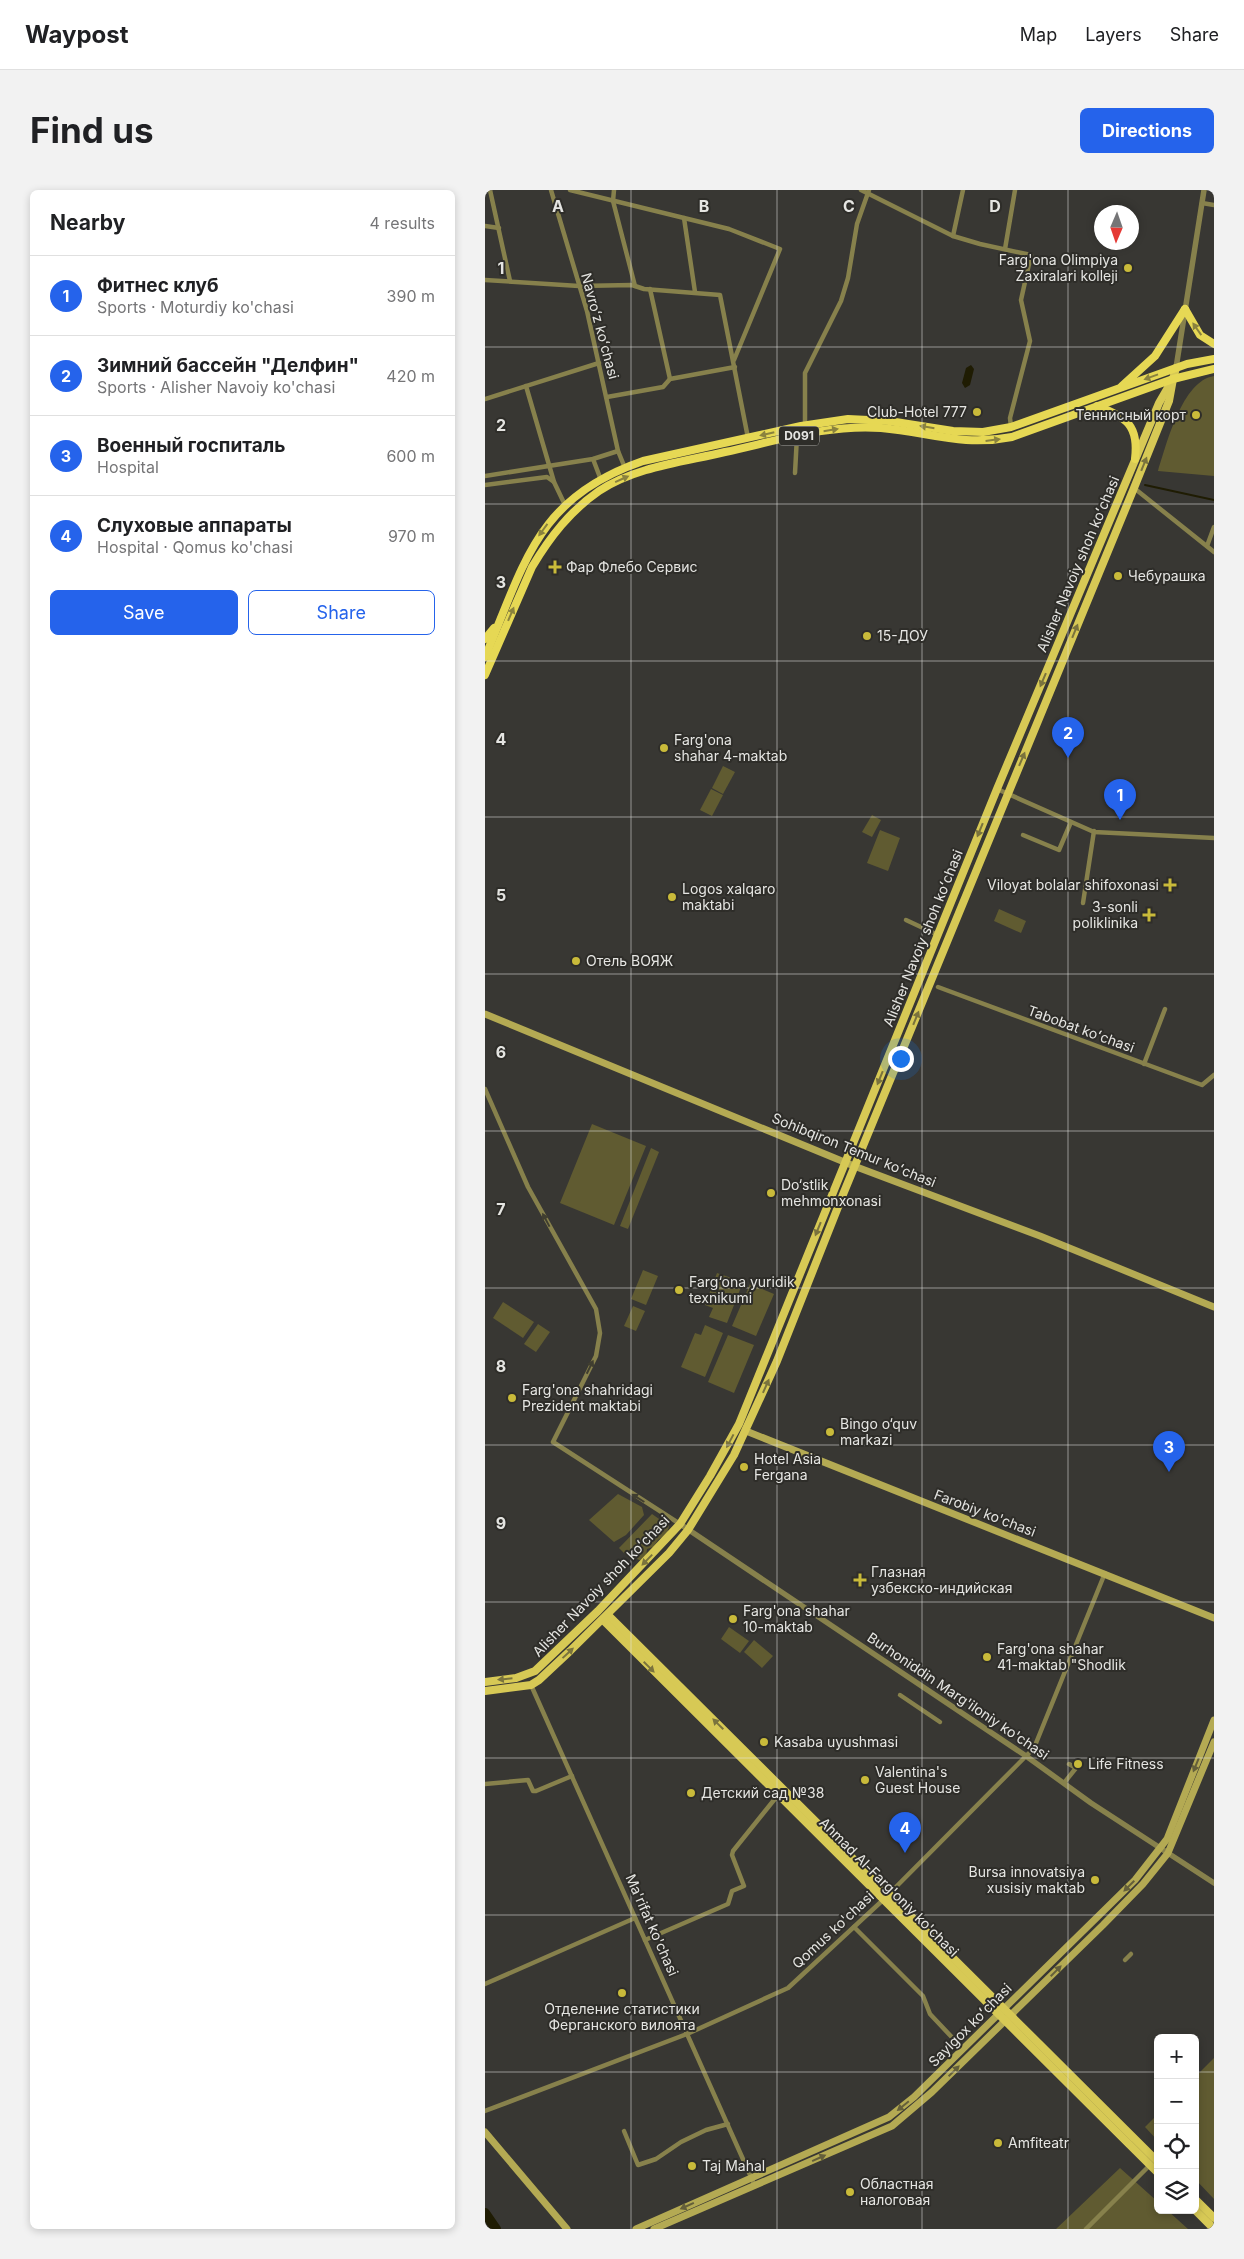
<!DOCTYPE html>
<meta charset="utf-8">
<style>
body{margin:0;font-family:Inter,sans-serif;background:#f2f2f2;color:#202124}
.controls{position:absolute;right:15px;bottom:15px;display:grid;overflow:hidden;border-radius:8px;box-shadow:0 2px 8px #0003}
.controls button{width:45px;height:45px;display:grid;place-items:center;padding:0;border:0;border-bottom:1px solid #e0e0e0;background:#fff;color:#202124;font:25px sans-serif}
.compass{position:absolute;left:609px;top:15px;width:45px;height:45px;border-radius:50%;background:#fff;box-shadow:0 2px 8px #0003;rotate:182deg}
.you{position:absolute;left:415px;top:868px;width:18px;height:18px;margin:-12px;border:4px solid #fff;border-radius:50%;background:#1a73e8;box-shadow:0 0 0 8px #1a73e833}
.badge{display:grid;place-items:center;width:32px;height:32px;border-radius:50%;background:#2563eb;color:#fff;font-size:16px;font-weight:700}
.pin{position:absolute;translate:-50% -41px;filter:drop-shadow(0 1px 2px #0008)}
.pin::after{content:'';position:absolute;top:26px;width:18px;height:15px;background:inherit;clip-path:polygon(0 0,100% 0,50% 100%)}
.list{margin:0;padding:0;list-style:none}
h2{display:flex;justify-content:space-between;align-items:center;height:65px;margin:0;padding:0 20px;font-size:21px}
h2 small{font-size:16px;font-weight:400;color:#757577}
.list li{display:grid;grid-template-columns:32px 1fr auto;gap:15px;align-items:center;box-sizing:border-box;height:80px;padding:0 20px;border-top:1px solid #e0e0e0}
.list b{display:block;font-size:19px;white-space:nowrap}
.list p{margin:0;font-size:16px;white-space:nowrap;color:#757577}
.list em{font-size:16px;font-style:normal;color:#757577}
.actions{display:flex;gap:10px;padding:15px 20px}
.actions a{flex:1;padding:11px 0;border:1px solid #2563eb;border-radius:8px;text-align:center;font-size:18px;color:#2563eb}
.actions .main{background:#2563eb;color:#fff}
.icon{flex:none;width:28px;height:28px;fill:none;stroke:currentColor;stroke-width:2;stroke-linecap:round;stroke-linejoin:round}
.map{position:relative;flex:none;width:729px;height:2039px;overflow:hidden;border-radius:8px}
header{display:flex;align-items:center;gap:30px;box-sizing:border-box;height:70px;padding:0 25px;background:#fff;border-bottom:1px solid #e0e0e0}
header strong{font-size:24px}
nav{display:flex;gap:28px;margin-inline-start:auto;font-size:18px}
.intro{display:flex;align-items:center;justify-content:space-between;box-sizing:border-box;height:120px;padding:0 30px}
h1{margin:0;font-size:35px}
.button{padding:12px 22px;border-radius:8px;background:#2563eb;color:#fff;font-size:18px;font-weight:700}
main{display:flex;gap:30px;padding:0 30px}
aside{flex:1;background:#fff;border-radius:8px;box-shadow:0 2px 8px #0003}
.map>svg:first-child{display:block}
</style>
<header>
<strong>Waypost</strong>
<nav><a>Map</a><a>Layers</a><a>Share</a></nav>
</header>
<div class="intro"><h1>Find us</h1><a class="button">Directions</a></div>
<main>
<aside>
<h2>Nearby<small>4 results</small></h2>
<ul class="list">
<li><span class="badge">1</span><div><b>Фитнес клуб</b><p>Sports · Moturdiy ko'chasi</p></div><em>390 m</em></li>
<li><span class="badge">2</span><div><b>Зимний бассейн &quot;Делфин&quot;</b><p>Sports · Alisher Navoiy ko'chasi</p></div><em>420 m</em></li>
<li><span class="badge">3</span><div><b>Военный госпиталь</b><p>Hospital</p></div><em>600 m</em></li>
<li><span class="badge">4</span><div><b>Слуховые аппараты</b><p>Hospital · Qomus ko'chasi</p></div><em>970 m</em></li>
</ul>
<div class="actions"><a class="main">Save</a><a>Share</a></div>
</aside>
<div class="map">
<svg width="729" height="2039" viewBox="0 0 729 2039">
<rect width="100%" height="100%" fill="#383733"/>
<g fill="#605b31">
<path d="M729,186V286L673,281C682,253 697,191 729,186Z"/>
<polygon points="238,576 250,582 238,604 227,598"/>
<polygon points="226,599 238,605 227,626 215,620"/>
<polygon points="387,625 396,630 387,647 377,642"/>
<polygon points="395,640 415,648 403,681 382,673"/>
<polygon points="514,719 541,731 536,743 509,731"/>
<polygon points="107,934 161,956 129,1035 75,1013"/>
<polygon points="166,958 174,962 143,1039 135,1036"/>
<polygon points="158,1080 173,1086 161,1115 146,1109"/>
<polygon points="232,1083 258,1092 242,1133 224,1127 228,1118 220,1115"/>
<polygon points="265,1094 289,1104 271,1146 247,1136"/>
<polygon points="18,1112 49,1132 38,1148 8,1128"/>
<polygon points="148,1116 160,1121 151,1141 139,1136"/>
<polygon points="53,1134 65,1142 51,1162 39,1154"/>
<polygon points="220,1135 238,1143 220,1187 196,1177 210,1143 216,1145"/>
<polygon points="243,1145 269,1155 249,1203 223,1192"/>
<polygon points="133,1304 157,1317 159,1325 141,1345 129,1352 104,1330"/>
<polygon points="167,1324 184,1336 182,1344 173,1350 168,1357 162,1359 161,1368 157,1371 152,1369 153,1363 145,1369 134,1358"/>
<polygon points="244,1437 264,1451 255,1463 236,1449"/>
<polygon points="269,1450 288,1466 277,1478 259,1462"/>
<polygon points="729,1868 729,2009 710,1989 710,1887"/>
<polygon points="673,1924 673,1951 660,1937"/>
<polygon points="635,1978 673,2012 673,2020 682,2020 703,2039 571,2039"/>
</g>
<polygon fill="#1f1c03" points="486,175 489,179 485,195 480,198 477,193 481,178"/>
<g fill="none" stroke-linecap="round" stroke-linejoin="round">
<polyline stroke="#1f1c03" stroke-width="2" points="660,295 729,310"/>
<polyline stroke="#1f1c03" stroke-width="10" points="0,2023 11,2039"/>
<g stroke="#87814c" stroke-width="4.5">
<polyline points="5,0 25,91"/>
<polyline points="66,0 102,121 133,261 140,278"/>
<polyline points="85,0 244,39 295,59 249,170"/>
<polyline points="129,0 128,11 150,96"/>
<polyline points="376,0 468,46 495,54 546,65 536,110 545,151 525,228 526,237"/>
<polyline points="717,13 729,15"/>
<polyline points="199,28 210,102"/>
<polyline points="0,36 14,38"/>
<polyline points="468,46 478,0"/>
<polyline points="520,59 530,0"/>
<polyline points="0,90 94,96 147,95 159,99 235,105 263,248"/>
<polyline points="165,99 185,189"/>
<polyline points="41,196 69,292"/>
<polyline points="122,207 178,197 185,189 250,177"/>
<polyline points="0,209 114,173"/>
<polyline points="320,235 320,183 356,111 363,88 372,34 384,0"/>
<polyline points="108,269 116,290"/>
<polyline points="310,283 312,246"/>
<polyline points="0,286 108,269 133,261"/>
<polyline points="0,295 62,287 69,292 80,315"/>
<polyline points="649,298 729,362"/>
<polyline points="722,356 729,337"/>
<polyline points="512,599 609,642 729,648"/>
<polyline points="538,645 574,660 586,632"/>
<polyline points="598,713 609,641"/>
<polyline points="421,730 453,745"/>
<polyline points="453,797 717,895 729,885"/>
<polyline points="659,874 680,819"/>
<polyline points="0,899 43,997 111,1119 115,1143 111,1166 68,1252 195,1334"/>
<polyline points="46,1495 270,1996"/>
<polyline points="415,1505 455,1532"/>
<polyline points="579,1593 591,1578 584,1574"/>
<polyline points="0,1594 43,1590 48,1601 51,1601 87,1586"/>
<polyline points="369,1737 438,1806 445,1824 478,1859"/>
<polyline points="160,1750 243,1714 247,1701 259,1696 247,1665 248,1661 293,1605"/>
<polyline points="640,1770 646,1764"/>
<polyline points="0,1794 150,1728"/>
<polyline points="0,1921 202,1844 303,1798 398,1710 549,1558 620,1383"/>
<polyline points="139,1941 153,1975 171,1969 196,1952 221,1940 243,1934"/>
<polyline points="0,2038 1,2039"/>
<polyline points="601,2039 665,1975"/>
</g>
<g stroke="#87814c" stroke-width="5.5">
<polyline points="691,178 719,0"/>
<polyline points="195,1334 541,1566 606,1613 729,1693"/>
</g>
<g stroke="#b4aa53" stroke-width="7">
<polyline points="0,824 369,976 555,1046 729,1117"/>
<polyline points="261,1241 729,1428"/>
<polyline points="0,1942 82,2039"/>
<polyline points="151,2039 404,1927 429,1907 650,1690 682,1649 729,1530"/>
<polyline points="169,2039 407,1936 447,1902 618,1735 658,1694 683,1663 729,1552"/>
</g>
<g stroke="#d7c955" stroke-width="8">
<polyline points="123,1425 673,1972"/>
<polyline points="118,1430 673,1983"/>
<polyline points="0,1492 31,1488 50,1481 113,1421 195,1334 225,1286 254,1234 512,599 674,213 688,189 691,178"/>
<polyline points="0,1501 46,1495 54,1490 85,1461 184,1363 203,1340 249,1265 292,1171 359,1002 649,298 684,211 688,189"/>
<polyline points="710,2009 729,2028"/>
<polyline points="710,2020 729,2039"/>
</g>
<g stroke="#e6d854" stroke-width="8">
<polyline points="700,119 715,145 729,154"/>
<polyline points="637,196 670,166 700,119"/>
<path d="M612,216C642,227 654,236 650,269"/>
<polyline points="0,449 9,438"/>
<path d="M0,467C40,373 51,308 158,271L316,236L363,229L404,231L468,241L498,242L526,237L702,174L729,169"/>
<path d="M0,485L47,377C65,347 85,321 114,301C150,277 198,272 240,262C291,251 344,234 396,238C445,242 476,257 527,247L688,189L729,179"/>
</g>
</g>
<defs><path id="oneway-solid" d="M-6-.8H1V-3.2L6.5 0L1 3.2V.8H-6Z" transform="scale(1.25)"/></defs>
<g fill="#8a823e">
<use href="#oneway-solid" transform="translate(712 139) rotate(-125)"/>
<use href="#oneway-solid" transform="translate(666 187) rotate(160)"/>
<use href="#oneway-solid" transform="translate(442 237) rotate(-171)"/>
<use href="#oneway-solid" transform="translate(346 240) rotate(-9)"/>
<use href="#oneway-solid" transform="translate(282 244) rotate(167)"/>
<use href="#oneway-solid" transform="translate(508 250) rotate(-7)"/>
<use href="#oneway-solid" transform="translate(137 289) rotate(-24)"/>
<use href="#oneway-solid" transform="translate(58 340) rotate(126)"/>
<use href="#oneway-solid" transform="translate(26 424) rotate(-67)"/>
</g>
<g fill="#7a733d">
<use href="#oneway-solid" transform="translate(659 274) rotate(-68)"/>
<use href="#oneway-solid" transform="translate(590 441) rotate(-68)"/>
<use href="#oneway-solid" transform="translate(558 490) rotate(113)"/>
<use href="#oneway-solid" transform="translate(537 569) rotate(-67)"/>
<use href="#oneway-solid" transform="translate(495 640) rotate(112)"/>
<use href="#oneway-solid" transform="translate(431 828) rotate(-68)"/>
<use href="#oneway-solid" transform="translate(395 888) rotate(112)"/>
<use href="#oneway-solid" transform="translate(333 1039) rotate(112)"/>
<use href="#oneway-solid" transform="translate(281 1196) rotate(-66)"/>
<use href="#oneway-solid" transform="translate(245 1251) rotate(118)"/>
<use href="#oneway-solid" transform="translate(162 1370) rotate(134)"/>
<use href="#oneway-solid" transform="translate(83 1463) rotate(-43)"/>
<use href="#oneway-solid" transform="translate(164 1477) rotate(45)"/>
<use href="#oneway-solid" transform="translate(20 1489) rotate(174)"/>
<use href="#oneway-solid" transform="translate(233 1534) rotate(-135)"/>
</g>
<g fill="#403e30">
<use href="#oneway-solid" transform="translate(61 1030) rotate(-118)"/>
<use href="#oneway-solid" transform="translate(105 1177) rotate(-64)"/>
<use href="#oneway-solid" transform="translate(153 1308) rotate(-148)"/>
</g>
<g fill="#645f3a">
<use href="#oneway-solid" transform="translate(711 1575) rotate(112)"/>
<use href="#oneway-solid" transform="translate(644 1696) rotate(135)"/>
<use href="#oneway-solid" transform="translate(571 1781) rotate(-45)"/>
<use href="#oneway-solid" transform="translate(469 1881) rotate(-44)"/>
<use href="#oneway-solid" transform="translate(418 1916) rotate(141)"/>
<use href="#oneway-solid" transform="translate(334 1968) rotate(-24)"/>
<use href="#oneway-solid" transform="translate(202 2016) rotate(156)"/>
</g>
<path fill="none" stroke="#e5e5e2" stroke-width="1" stroke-opacity="0.55" d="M146,0V2039M292,0V2039M437,0V2039M583,0V2039M0,157H729M0,314H729M0,471H729M0,627H729M0,784H729M0,941H729M0,1098H729M0,1255H729M0,1412H729M0,1568H729M0,1725H729M0,1882H673M710,1882H729"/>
<g fill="#c9ba3a" stroke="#2e2d29" stroke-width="2">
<circle cx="643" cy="78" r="5"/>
<circle cx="492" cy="222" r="5"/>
<circle cx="711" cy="225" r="5"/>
<path d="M67.5 369.5h5v5h5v5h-5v5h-5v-5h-5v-5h5z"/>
<circle cx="633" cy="386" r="5"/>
<circle cx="382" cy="446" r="5"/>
<circle cx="179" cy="558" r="5"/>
<path d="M682.5 687.5h5v5h5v5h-5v5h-5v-5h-5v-5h5z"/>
<circle cx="187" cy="707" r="5"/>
<path d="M661.5 717.5h5v5h5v5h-5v5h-5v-5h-5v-5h5z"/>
<circle cx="91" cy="771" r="5"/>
<circle cx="286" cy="1003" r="5"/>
<circle cx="194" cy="1100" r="5"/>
<circle cx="27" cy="1208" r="5"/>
<circle cx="345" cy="1242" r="5"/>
<circle cx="259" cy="1277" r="5"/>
<path d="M372.5 1382.5h5v5h5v5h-5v5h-5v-5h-5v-5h5z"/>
<circle cx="248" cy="1429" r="5"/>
<circle cx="502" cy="1467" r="5"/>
<circle cx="279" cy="1552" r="5"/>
<circle cx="593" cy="1574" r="5"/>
<circle cx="380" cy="1590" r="5"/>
<circle cx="206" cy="1603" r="5"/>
<circle cx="610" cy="1690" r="5"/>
<circle cx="137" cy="1803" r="5"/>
<circle cx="513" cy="1953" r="5"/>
<circle cx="207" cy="1976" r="5"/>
<circle cx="365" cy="2002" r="5"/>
</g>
<g text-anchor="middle" stroke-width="4" stroke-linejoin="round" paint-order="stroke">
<rect fill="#2e2d29" stroke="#aeaeaa" stroke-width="1" x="294" y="236.5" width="40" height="19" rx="4"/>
<g font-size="12" font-weight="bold" fill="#e5e5e2">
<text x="314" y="250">D091</text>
</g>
<g font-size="14" fill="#e5e5e2" stroke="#2e2d29" text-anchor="start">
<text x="633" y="75" text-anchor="end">Farg'ona Olimpiya<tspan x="633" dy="16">Zaxiralari kolleji</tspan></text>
<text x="482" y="227" text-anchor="end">Club-Hotel 777</text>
<text x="701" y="230" text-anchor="end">Теннисный корт</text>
<text x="81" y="382">Фар Флебо Сервис</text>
<text x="643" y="391">Чебурашка</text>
<text x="392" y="451">15-ДОУ</text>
<text x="189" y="555">Farg'ona<tspan x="189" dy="16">shahar 4-maktab</tspan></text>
<text x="674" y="700" text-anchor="end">Viloyat bolalar shifoxonasi</text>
<text x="197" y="704">Logos xalqaro<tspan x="197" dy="16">maktabi</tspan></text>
<text x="653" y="722" text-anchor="end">3-sonli<tspan x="653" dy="16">poliklinika</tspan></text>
<text x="101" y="776">Отель ВОЯЖ</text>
<text x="296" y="1000">Do‘stlik<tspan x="296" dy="16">mehmonxonasi</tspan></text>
<text x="204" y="1097">Farg‘ona yuridik<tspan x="204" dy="16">texnikumi</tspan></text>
<text x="37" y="1205">Farg'ona shahridagi<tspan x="37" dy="16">Prezident maktabi</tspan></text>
<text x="355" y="1239">Bingo o‘quv<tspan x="355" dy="16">markazi</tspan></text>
<text x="269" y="1274">Hotel Asia<tspan x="269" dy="16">Fergana</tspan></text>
<text x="386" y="1387">Глазная<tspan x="386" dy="16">узбекско-индийская</tspan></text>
<text x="258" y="1426">Farg'ona shahar<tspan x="258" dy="16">10-maktab</tspan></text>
<text x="512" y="1464">Farg'ona shahar<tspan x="512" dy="16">41-maktab "Shodlik</tspan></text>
<text x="289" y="1557">Kasaba uyushmasi</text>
<text x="603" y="1579">Life Fitness</text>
<text x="390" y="1587">Valentina's<tspan x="390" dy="16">Guest House</tspan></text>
<text x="216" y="1608">Детский сад №38</text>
<text x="600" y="1687" text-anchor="end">Bursa innovatsiya<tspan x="600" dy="16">xusisiy maktab</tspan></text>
<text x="137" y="1824" text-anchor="middle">Отделение статистики<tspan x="137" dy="16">Ферганского вилоята</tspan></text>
<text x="523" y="1958">Amfiteatr</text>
<text x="217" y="1981">Taj Mahal</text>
<text x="375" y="1999">Областная<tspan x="375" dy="16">налоговая</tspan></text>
</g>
<g font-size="14" fill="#e5e5e2" stroke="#2e2d29">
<text transform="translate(115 136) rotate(75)" y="5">Navroʻz koʻchasi</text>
<text transform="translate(593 374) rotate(-67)" y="5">Alisher Navoiy shoh koʻchasi</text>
<text transform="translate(438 748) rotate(-68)" y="5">Alisher Navoiy shoh koʻchasi</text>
<text transform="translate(596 839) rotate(20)" y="5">Tabobat koʻchasi</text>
<text transform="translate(369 960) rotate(22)" y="5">Sohibqiron Temur koʻchasi</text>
<text transform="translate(500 1323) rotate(21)" y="5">Farobiy ko'chasi</text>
<text transform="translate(116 1396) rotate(-46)" y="5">Alisher Navoiy shoh koʻchasi</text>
<text transform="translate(473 1506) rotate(34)" y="5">Burhoniddin Marg'iloniy ko'chasi</text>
<text transform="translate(404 1697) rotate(45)" y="5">Ahmad Al-Farg'oniy ko'chasi</text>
<text transform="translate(167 1735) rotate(66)" y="5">Ma'rifat ko'chasi</text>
<text transform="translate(348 1740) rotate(-43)" y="5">Qomus ko'chasi</text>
<text transform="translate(485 1835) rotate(-45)" y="5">Saylgox koʻchasi</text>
</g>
</g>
<g font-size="16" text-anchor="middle" font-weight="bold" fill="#e5e5e2" stroke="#2e2d29" stroke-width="4" stroke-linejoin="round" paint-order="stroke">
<text x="73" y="22">A</text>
<text x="219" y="22">B</text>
<text x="364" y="22">C</text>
<text x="510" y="22">D</text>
<text x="16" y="84">1</text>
<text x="16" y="241">2</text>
<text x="16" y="398">3</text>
<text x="16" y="555">4</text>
<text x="16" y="711">5</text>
<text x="16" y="868">6</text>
<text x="16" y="1025">7</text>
<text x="16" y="1182">8</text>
<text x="16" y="1339">9</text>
</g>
</svg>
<div class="controls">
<button>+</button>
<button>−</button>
<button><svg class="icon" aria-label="locate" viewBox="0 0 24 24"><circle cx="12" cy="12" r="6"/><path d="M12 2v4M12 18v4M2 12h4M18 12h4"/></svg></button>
<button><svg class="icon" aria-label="layers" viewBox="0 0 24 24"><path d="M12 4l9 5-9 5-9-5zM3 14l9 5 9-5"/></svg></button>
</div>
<svg class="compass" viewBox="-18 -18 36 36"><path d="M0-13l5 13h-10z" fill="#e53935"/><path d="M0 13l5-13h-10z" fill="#757577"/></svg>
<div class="you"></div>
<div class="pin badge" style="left:635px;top:630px">1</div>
<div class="pin badge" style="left:583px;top:568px">2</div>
<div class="pin badge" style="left:684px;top:1282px">3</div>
<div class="pin badge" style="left:420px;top:1663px">4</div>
</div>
</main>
